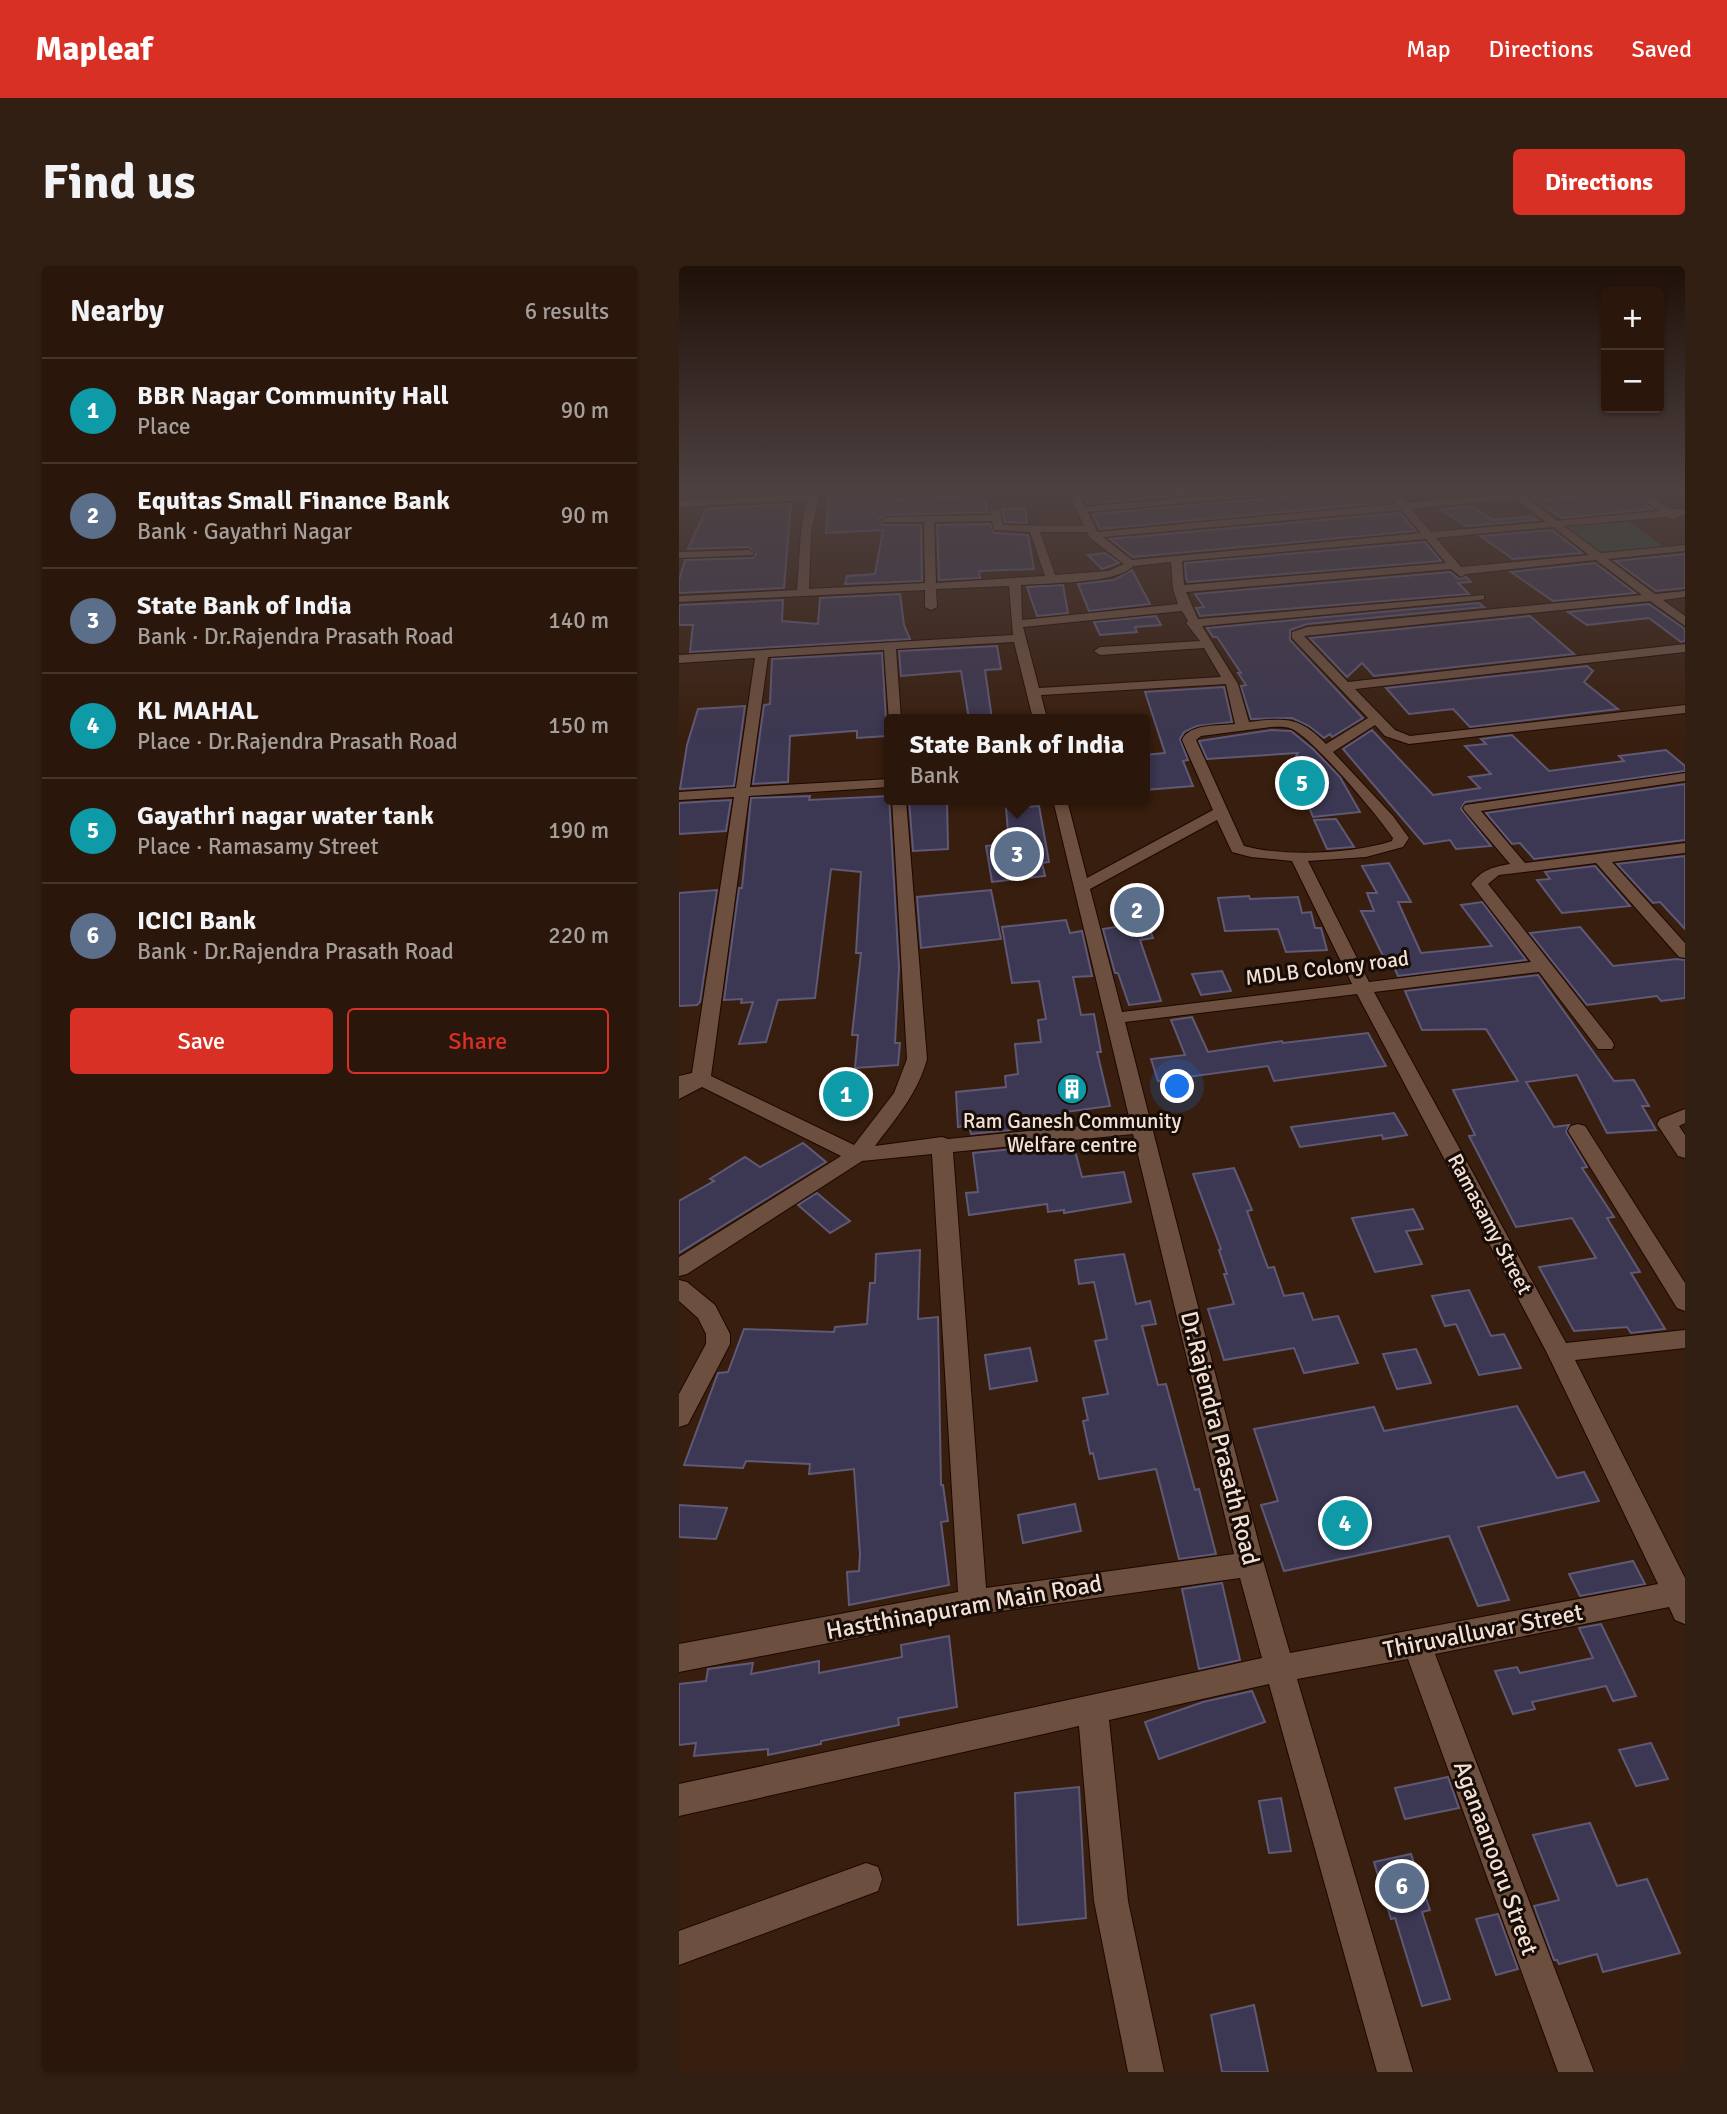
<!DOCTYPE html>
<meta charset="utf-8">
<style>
body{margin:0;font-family:Signika,sans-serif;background:#321f13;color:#f1f3f6}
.controls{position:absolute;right:21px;top:21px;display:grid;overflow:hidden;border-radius:7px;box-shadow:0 2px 5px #0004}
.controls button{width:63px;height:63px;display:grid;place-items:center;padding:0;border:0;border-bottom:2px solid #46352b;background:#2a160a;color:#f1f3f6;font:35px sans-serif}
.you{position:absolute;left:499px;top:821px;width:24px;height:24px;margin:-18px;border:5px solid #fff;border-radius:50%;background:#1a73e8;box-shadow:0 0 0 10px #1a73e833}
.badge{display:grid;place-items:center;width:46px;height:46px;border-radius:50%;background:#d93025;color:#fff;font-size:23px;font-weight:700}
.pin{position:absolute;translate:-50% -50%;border:4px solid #fff;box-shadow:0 2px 7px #0006}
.popup{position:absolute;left:205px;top:448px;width:266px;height:91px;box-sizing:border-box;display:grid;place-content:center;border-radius:7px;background:#2a160a;filter:drop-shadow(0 2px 5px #0005);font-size:23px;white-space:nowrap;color:#a59f9c}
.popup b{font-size:26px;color:#f1f3f6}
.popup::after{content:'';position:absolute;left:50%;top:100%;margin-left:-14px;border:14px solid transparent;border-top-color:#2a160a}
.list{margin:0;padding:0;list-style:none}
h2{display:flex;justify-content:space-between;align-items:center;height:91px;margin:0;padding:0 28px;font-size:30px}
h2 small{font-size:23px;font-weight:400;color:#a59f9c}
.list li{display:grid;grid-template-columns:46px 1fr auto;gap:21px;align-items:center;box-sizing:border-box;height:105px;padding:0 28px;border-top:2px solid #46352b}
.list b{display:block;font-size:26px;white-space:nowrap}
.list p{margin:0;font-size:23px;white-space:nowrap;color:#a59f9c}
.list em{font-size:23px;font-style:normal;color:#a59f9c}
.actions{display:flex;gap:14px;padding:21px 28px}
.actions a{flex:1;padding:16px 0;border:2px solid #d93025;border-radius:7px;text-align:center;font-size:24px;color:#d93025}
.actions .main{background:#d93025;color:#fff}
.map{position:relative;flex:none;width:1006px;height:1806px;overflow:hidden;border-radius:7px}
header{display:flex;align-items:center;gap:42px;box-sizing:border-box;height:98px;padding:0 35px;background:#d93025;color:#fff}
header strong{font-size:33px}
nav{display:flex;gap:38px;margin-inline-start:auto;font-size:24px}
.intro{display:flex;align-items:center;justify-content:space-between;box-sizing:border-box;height:168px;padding:0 42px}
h1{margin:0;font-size:49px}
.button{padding:18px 32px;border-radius:7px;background:#d93025;color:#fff;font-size:24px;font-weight:700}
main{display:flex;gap:42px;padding:0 42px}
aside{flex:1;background:#2a160a;border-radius:7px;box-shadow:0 2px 5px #0004}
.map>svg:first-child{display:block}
</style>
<header>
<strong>Mapleaf</strong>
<nav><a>Map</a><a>Directions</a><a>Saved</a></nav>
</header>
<div class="intro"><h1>Find us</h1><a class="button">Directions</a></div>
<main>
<aside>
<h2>Nearby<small>6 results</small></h2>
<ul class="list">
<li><span class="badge" style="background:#0f9aa8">1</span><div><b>BBR Nagar Community Hall</b><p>Place</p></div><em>90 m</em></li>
<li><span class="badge" style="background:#5c6f8a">2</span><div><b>Equitas Small Finance Bank</b><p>Bank · Gayathri Nagar</p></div><em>90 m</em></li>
<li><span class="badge" style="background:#5c6f8a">3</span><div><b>State Bank of India</b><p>Bank · Dr.Rajendra Prasath Road</p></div><em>140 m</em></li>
<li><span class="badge" style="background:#0f9aa8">4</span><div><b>KL MAHAL</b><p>Place · Dr.Rajendra Prasath Road</p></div><em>150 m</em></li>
<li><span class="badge" style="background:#0f9aa8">5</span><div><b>Gayathri nagar water tank</b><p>Place · Ramasamy Street</p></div><em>190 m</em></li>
<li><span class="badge" style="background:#5c6f8a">6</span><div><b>ICICI Bank</b><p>Bank · Dr.Rajendra Prasath Road</p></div><em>220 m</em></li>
</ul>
<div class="actions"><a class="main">Save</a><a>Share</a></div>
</aside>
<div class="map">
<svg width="1006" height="1806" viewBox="0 0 1006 1806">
<rect width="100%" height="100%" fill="#381e0e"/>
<polygon fill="#2b4d3e" points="945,252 989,284 922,291 878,260"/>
<g fill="#3c3752" stroke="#5f5976" stroke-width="2">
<polygon points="214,222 209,228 216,233 301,230 301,234 306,234 309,246 207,249 200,253 204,259 242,259 243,315 166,318 168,310 196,308 204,264 147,267 150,231 165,230 165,224"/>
<polygon points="402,222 423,222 425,225 578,222 409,238"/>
<polygon points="647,222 701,222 712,236 421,263 414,248 639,228"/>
<polygon points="933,222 945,222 973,243 883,252 856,234 925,228"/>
<polygon points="112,238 105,322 0,327 0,314 6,294 74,292 77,288 70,281 9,283 27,243"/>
<polygon points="794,240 813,254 851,250 858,254 787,260 761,243"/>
<polygon points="323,243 346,243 348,257 326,256"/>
<polygon points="721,247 737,265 454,291 431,273"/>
<polygon points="311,258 315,267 349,269 355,303 300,305 301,312 260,314 258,259"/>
<polygon points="873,264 903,287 834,293 801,270"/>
<polygon points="746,276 762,295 509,316 507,312 506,297"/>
<polygon points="426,287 440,297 423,303 409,289"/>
<polygon points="1006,288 1006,322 977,325 936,295"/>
<polygon points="916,297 956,327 874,335 832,306"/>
<polygon points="453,304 471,338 410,345 399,318 435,314"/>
<polygon points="771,306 780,313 787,311 792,316 779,317 790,328 521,350 517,342 525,341 516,328"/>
<polygon points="384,319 389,347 358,350 348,321"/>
<polygon points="221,328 225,359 231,373 11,386 14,359 0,359 0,339 104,334 103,355 139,358 141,332"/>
<polygon points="800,337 805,341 628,358 611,364 611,374 684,452 653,471 651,468 645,472 630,460 613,452 572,453 562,420 567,419 559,407 562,407 538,371 534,371 528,362"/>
<polygon points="970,338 1006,363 1006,375 1002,376 970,352 908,359 889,346"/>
<polygon points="477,350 482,359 456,361 458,366 421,369 415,356"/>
<polygon points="851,350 895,388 695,410 683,397 668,411 631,372"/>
<polygon points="318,380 322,403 306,404 313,453 290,453 282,405 222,410 220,385"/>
<polygon points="203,387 208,470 178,472 178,465 174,465 111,470 109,516 74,518 85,439 91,438 93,393"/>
<polygon points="908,400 914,405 905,416 939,443 791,461 774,443 730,448 707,422"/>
<polygon points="545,421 553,456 518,460 505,466 501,473 509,494 504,495 514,520 466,524 466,489 486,487 466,426"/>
<polygon points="66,440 55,520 1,523 8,479 19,443"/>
<polygon points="592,464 612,465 634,483 661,511 681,546 634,551 612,498 619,487 528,493 520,475"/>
<polygon points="693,464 754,529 801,522 790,511 812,508 786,480 807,478 802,473 833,469 870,505 945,495 940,490 987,484 1006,500 1006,505 786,536 782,543 812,580 777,583 771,574 745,578 664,483"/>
<polygon points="1006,518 1006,574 855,593 841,577 833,578 807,547"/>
<polygon points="131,530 130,534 210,530 220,702 216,777 221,777 219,799 176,802 179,769 173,769 182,687 177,687 182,606 152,603 136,732 99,734 87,776 60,778 74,736 62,737 63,733 45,734 60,622 63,622 72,532"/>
<polygon points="52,534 47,565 0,568 0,537"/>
<polygon points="230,534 268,534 269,583 234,585"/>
<polygon points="360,540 370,596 363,597 366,610 313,616 307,580 330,578 327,542"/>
<polygon points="657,553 675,581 648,583 635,554"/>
<polygon points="1006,590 1006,663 981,636 974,637 938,598"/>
<polygon points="710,597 732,636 719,636 742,687 813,680 782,639 803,636 847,694 719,710 715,701 710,702 682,645 695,645 688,627 698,627 683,600"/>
<polygon points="916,600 951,640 883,647 858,614 871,613 866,606"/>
<polygon points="38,624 21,736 18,739 0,740 0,627"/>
<polygon points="312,624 322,673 242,682 238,631"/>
<polygon points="570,630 571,633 619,631 623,647 632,646 636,662 642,662 648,684 607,686 599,663 546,665 539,632"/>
<polygon points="460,636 474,672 461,674 482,735 450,739 439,707 436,707 424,663 443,660 438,637"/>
<polygon points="387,654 391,667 403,665 413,710 394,711 402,749 415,748 422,786 418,786 431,840 386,846 389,858 292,868 290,859 279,861 277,826 327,821 326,810 339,808 336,778 362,776 359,754 367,753 360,715 333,717 323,661"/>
<polygon points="901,661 934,700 998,693 1006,694 1006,732 982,735 978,730 908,739 851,667"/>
<polygon points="543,705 552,725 522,729 513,708"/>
<polygon points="859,709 935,815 955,814 970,840 963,840 977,864 928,867 898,809 847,816 875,861 890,859 887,866 908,901 903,902 935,951 928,952 961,1006 952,1007 986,1063 952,1067 948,1061 895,1065 860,1001 917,992 893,952 837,961 790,870 796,869 774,824 839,815 807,763 743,764 726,725"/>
<polygon points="513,751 529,786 603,775 604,777 689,767 707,800 595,815 589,800 479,815 472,793 506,789 492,754"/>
<polygon points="160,809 185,809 175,847 159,847 153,835"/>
<polygon points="715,847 728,869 704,873 703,869 621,881 612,861"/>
<polygon points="124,877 147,896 0,987 0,935 35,915 31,913 66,891 81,901"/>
<polygon points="394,877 403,911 445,906 452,936 385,947 385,944 369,946 368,938 290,949 287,927 299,926 294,887"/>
<polygon points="555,902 573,944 568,945 589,1002 595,1001 605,1030 624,1027 634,1054 659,1050 679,1097 625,1107 615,1082 545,1094 529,1043 555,1038 545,1008 548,1008 540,984 542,983 514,908"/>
<polygon points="138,927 171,955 151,967 119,939"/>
<polygon points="734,943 744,963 727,965 743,998 696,1006 673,952"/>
<polygon points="241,984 239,1053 259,1051 262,1219 264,1219 269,1255 262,1256 270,1319 170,1339 168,1306 180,1305 181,1288 175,1203 130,1208 131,1198 67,1195 64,1202 5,1199 39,1107 49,1106 65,1063 155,1066 156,1061 188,1058 191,1017 196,1017 197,988"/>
<polygon points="445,988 457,1038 471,1035 477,1058 463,1060 479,1119 487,1118 516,1224 520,1223 537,1288 500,1293 477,1203 420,1213 414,1187 411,1188 404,1155 409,1154 404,1132 429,1128 416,1075 428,1073 415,1016 400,1018 396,994"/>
<polygon points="790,1024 812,1070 825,1068 842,1102 800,1109 777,1058 766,1060 753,1030"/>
<polygon points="351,1082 358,1115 311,1123 306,1089"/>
<polygon points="737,1083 752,1117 718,1123 704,1088"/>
<polygon points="838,1140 878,1212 905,1206 920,1235 799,1261 830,1334 799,1340 770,1270 605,1305 582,1239 599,1235 575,1163 695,1141 705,1165"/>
<polygon points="396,1238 402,1265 344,1277 339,1249"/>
<polygon points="0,1239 48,1242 37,1273 0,1271"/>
<polygon points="954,1295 966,1318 901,1330 890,1308"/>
<polygon points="543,1317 561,1394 520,1403 503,1323"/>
<polygon points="922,1358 957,1430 934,1435 927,1420 853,1436 856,1443 834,1448 816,1405 838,1401 841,1407 914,1392 900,1362"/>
<polygon points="270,1370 278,1441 219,1452 220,1459 142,1475 142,1478 89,1489 89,1483 15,1490 17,1477 0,1479 0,1418 27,1415 29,1403 74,1397 72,1408 140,1395 140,1407 223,1391 222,1379"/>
<polygon points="573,1425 586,1456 480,1493 466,1456 524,1436"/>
<polygon points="972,1477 989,1513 957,1520 940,1484"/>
<polygon points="769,1511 780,1542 726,1553 716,1522"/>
<polygon points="400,1521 407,1652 339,1659 336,1527"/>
<polygon points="602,1532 612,1585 590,1587 580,1535"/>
<polygon points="911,1557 938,1620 968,1613 1001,1687 924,1706 918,1688 880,1698 878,1694 875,1694 855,1640 880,1634 854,1569"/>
<polygon points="732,1588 751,1644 743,1646 771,1733 743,1740 716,1652 712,1653 695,1596"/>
<polygon points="819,1648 839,1703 817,1709 797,1653"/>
<polygon points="575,1739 589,1806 543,1806 532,1749"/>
</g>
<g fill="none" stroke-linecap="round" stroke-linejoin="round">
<g stroke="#1e0700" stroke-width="2">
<g id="minor">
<path d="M132,222H142L132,266L130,323L246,317L245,256H204L203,254L208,251L312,249L311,245L316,242L321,245L324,259L405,260L388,222H398L406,241L607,222H644L639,225L409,246L418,266L717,238L704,222H714L727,237L892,222H930L925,225L848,232L878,255L980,245L948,222C973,222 980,245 1006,243V249L999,250L995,254L988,251L885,260L922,287L1006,279V285L929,293L976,328L1006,325V331L984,334L1006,350V360L971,335L625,370L669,416L1006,378V386L676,423L716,464L731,470L1006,439V447L730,478L706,470L696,459L654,486L714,550L730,572L724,581L687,591L629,595L690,716L852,696L792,618C803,604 813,601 831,598L786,545L784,542L786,539L1006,507V515L802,545L846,597L1006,577V587L933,596L1006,677V692L1000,691L917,597L820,609L809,618L933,775L935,779L933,783H919L860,706L695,726L887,1077L1006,1064V1082L896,1094L1006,1312V1358L996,1354L990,1341L756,1388L915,1806H879L729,1393L618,1413L734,1806H698L590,1418L430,1454L449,1635L485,1806H449L415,1635L400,1460L0,1550V1518L583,1392L561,1312L294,1349L0,1406V1378L279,1326L253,888L183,895L8,1008L0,1010V991L162,890L23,821L0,833V810L13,807L55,531L0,534V526L57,522L76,392L0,397V389L334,369L330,320L257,323L258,341L252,344L246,341V324L0,336V330L118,324L122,266L128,234L0,241V235L129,228ZM837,233L867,256L752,266L732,243ZM722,244L742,267L453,294L424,271ZM313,255L315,264L351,266L366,310L257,317L255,256ZM874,261L910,289L782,301L757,272ZM361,266H408L410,271L445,298L429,305L376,309ZM747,273L767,297L505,319L503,295ZM917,294L963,329L628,361L613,366V372L689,452L647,478C621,450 606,452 570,456L559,418L523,360L801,334L805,333V329L519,353L507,326L772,303L782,311L787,308ZM492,296L494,323L499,338L343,354L342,319C366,317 439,318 454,300ZM503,345L509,355L507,357L521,375L421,381L415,385L421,389L525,382L542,411L360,422L344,361ZM335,376L354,453H368L362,429L547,418L556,458C541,460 510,457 503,474L534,544L408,612L388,534H374L451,855L269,873L263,871L196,880C217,852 239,827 248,793L227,534H213L228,793L215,827L175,879L32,810L70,530L210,521V513L71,521L89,391L205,384L210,456V453H222L217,383ZM592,461C599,461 606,460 613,463C635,473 699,550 714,572L713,575C673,588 605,591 565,580L517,474L522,470ZM538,554L553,586L572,591L613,595L673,718L443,746L411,623ZM678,728L868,1087L979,1318L611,1387L585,1298L446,756ZM454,868L555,1288L307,1322L274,886Z"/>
<polygon points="316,222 315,226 312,227 216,230 211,227 216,224"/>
<polygon points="70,284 75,287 74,289 0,292 0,286"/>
<polygon points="1006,843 1006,857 1000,860 1006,869 1006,892 999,890 978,858 981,853"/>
<polygon points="899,858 906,860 1006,1017 1006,1045 998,1042 889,865 892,860"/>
<polygon points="0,1014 8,1016 36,1039 51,1068 51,1078 9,1158 0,1161 0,1128 27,1078 27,1068 19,1052 0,1035"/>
<polygon points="187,1597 199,1601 203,1613 199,1625 0,1699 0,1665"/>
</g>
</g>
<use href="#minor" fill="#6c4f3e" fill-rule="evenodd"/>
</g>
<linearGradient id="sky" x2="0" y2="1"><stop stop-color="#1f1008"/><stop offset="0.47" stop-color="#4d4141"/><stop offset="1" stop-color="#4d4141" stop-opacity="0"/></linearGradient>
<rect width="1006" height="475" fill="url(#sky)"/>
<defs>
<g id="building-disc" transform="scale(1.575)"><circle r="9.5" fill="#0f9aa8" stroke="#170c06"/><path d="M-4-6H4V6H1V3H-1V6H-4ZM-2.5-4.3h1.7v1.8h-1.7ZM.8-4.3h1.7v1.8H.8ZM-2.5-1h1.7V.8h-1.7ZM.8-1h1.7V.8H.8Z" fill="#fff"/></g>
</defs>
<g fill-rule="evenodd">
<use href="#building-disc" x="393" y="823"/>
</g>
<g text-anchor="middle" stroke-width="6" stroke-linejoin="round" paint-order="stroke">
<g font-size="21" fill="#f2e0d6" stroke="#170c06">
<text transform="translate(648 702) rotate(-7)" y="7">MDLB Colony road</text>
<text transform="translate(811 958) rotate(62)" y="7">Ramasamy Street</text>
</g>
<g font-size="21" fill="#f2e0d6" stroke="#170c06">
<text x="393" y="862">Ram Ganesh Community<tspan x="393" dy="24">Welfare centre</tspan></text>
</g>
<g font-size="24" fill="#f2e0d6" stroke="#170c06">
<text transform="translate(541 1172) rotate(76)" y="8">Dr.Rajendra Prasath Road</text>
<text transform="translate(285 1341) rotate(-10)" y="8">Hastthinapuram Main Road</text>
<text transform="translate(804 1365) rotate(-11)" y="8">Thiruvalluvar Street</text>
<text transform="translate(817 1592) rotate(70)" y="8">Aganaanooru Street</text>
</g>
</g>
</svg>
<div class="controls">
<button>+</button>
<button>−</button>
</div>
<div class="you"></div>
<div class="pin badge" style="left:167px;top:828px;background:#0f9aa8">1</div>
<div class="pin badge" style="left:458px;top:644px;background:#5c6f8a">2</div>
<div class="pin badge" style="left:338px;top:588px;background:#5c6f8a">3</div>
<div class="popup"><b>State Bank of India</b>Bank</div>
<div class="pin badge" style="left:666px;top:1257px;background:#0f9aa8">4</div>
<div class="pin badge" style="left:623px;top:517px;background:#0f9aa8">5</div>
<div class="pin badge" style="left:723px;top:1620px;background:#5c6f8a">6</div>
</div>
</main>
